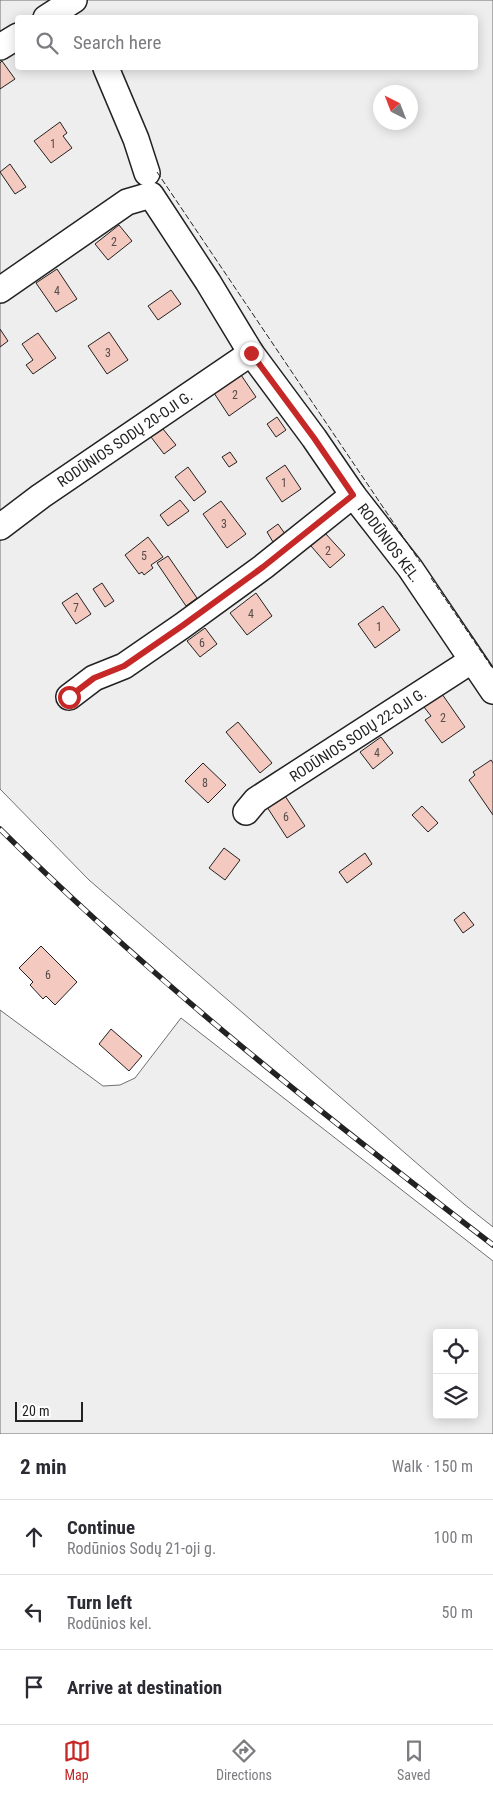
<!DOCTYPE html>
<meta charset="utf-8">
<style>
body{margin:0;font-family:"Roboto Condensed",sans-serif;background:#f2f2f3;color:#2b2b33}
.controls{position:absolute;right:15px;bottom:15px;display:grid;overflow:hidden;border-radius:5px;box-shadow:0 2px 12px #0003}
.controls button{width:45px;height:45px;display:grid;place-items:center;padding:0;border:0;border-bottom:1px solid #e1e1e2;background:#fff;color:#2b2b33;font:25px sans-serif}
.compass{position:absolute;left:373px;top:85px;width:45px;height:45px;border-radius:50%;background:#fff;box-shadow:0 2px 12px #0003;rotate:318deg}
.scale{position:absolute;left:15px;bottom:12px;width:68px;box-sizing:border-box;padding-left:5px;border:2px solid #222;border-top:0;font-size:14px;line-height:18px;white-space:nowrap;color:#222;-webkit-text-stroke:4px #fff;paint-order:stroke}
.stop{position:absolute;width:15px;height:15px;margin:-11px;border:4px solid #c62828;border-radius:50%;background:#fff}
.stop.end{background:#c62828;border-color:#fff;box-shadow:0 1px 5px #0008}
.list{margin:0;padding:0;list-style:none}
h2{display:flex;justify-content:space-between;align-items:center;height:65px;margin:0;padding:0 20px;font-size:21px}
h2 small{font-size:16px;font-weight:400;color:#7c7c81}
.list li{display:grid;grid-template-columns:32px 1fr auto;gap:15px;align-items:center;box-sizing:border-box;height:75px;padding:0 20px;border-top:1px solid #e1e1e2}
.list b{display:block;font-size:19px;white-space:nowrap}
.list p{margin:0;font-size:16px;white-space:nowrap;color:#7c7c81}
.list em{font-size:16px;font-style:normal;color:#7c7c81}
.icon{flex:none;width:28px;height:28px;fill:none;stroke:currentColor;stroke-width:2;stroke-linecap:round;stroke-linejoin:round}
.map{position:relative;flex:none;width:493px;height:1434px;overflow:hidden}
.search{position:absolute;background:#fff;box-shadow:0 2px 12px #0003;left:15px;right:15px;top:15px;height:55px;display:flex;align-items:center;gap:12px;box-sizing:border-box;padding:0 18px;border-radius:5px;color:#7c7c81;font-size:19px}
.sheet{height:290px;background:#fff}
nav{display:flex;justify-content:space-around;align-items:center;box-sizing:border-box;height:70px;border-top:1px solid #e1e1e2;background:#fff;font-size:14px;color:#7c7c81}
nav a{display:grid;justify-items:center;gap:2px}
nav .on{color:#c62828}
.map>svg:first-child{display:block}
</style>
<div class="map">
<svg width="493" height="1434" viewBox="0 0 493 1434">
<rect width="100%" height="100%" fill="#fff"/>
<g fill="#eee" stroke="#6f6f6f" fill-rule="evenodd">
<path d="M0,0H493V1227L464,1204L89,880L0,789ZM18,18H476V68H18ZM380,92H410V122H380Z"/>
<path d="M0,1010L103,1086L120,1085L135,1078L181,1018L493,1261V1434H0ZM437,1333H474V1415H437Z"/>
</g>
<g fill="#f3c9c0" stroke="#222">
<polygon points="2,61 15,79 0,89 0,63"/>
<polygon points="60,122 67,133 63,136 72,148 51,163 34,141"/>
<polygon points="10,164 26,187 15,194 0,172"/>
<polygon points="119,225 132,241 108,260 95,244"/>
<polygon points="57,269 77,299 56,312 36,283"/>
<polygon points="171,290 181,304 158,320 148,306"/>
<polygon points="0,329 8,341 0,347"/>
<polygon points="109,332 128,360 107,374 88,346"/>
<polygon points="38,333 56,358 33,374 26,365 33,360 22,344"/>
<polygon points="241,375 256,397 229,416 214,393"/>
<polygon points="277,417 286,430 276,437 267,424"/>
<polygon points="163,429 176,445 164,454 151,437"/>
<polygon points="230,452 237,462 229,467 222,457"/>
<polygon points="285,465 301,489 282,502 266,478"/>
<polygon points="188,467 206,492 194,501 175,477"/>
<polygon points="180,500 189,511 168,526 160,515"/>
<polygon points="221,501 246,534 227,548 203,514"/>
<polygon points="278,524 288,538 276,547 267,532"/>
<polygon points="325,533 345,555 330,568 311,546"/>
<polygon points="148,537 163,557 151,565 153,568 144,575 142,572 139,574 125,555"/>
<polygon points="168,556 197,598 186,606 157,563"/>
<polygon points="102,583 114,601 105,607 93,589"/>
<polygon points="77,593 91,614 76,624 62,603"/>
<polygon points="256,593 272,616 247,635 230,613"/>
<polygon points="383,606 400,630 375,648 358,624"/>
<polygon points="205,628 217,644 200,657 187,641"/>
<polygon points="442,694 465,727 442,743 425,720 431,716 424,707"/>
<polygon points="238,722 272,763 260,773 226,732"/>
<polygon points="381,737 393,753 373,769 360,752"/>
<polygon points="491,760 493,763 493,815 469,780 475,775 473,772"/>
<polygon points="203,763 226,785 208,803 185,781"/>
<polygon points="285,796 305,826 287,838 267,807"/>
<polygon points="422,806 438,823 428,832 412,815"/>
<polygon points="224,848 240,860 225,880 209,868"/>
<polygon points="365,853 372,864 347,883 339,872"/>
<polygon points="464,912 474,925 463,933 454,920"/>
<polygon points="41,946 77,982 55,1005 46,996 43,999 30,985 33,982 19,968"/>
<polygon points="111,1029 142,1056 129,1071 99,1044"/>
</g>
<g fill="none" stroke-linecap="round" stroke-linejoin="round">
<g stroke="#222" stroke-width="28">
<g id="minor">
<polyline points="46,18 74,0"/>
<polyline points="0,47 18,36"/>
<polyline points="106,68 136,139 147,173"/>
<polyline points="0,290 127,202 151,195 208,282 251,353 314,438 353,495 410,568 493,691"/>
<polyline points="0,527 41,496 251,353"/>
<polyline points="69,697 94,678 124,666 182,626 263,567 353,495"/>
<polyline points="246,812 256,800 471,661"/>
</g>
</g>
<use href="#minor" stroke="#fff" stroke-width="25"/>
<g stroke="#222" stroke-width="5.5">
<path id="rail" d="M0,829C153,981 322,1114 493,1245"/>
</g>
<use href="#rail" stroke="#fff" stroke-width="4" stroke-dasharray="11" stroke-linecap="butt"/>
<g stroke="#222" stroke-width="1" stroke-dasharray="6 2.5" stroke-linecap="butt">
<polyline points="157,172 420,562"/>
<polyline points="431,578 493,669"/>
</g>
</g>
<g fill="none" stroke-linecap="round" stroke-linejoin="round">
<polyline stroke="#c62828" stroke-width="6" points="69,697 94,678 124,666 182,626 263,567 353,495 314,438 251,353"/>
</g>
<g text-anchor="middle" stroke-width="4" stroke-linejoin="round" paint-order="stroke">
<g font-size="12" fill="#564c4a">
<text x="53" y="148">1</text>
<text x="114" y="246">2</text>
<text x="57" y="295">4</text>
<text x="108" y="357">3</text>
<text x="235" y="399">2</text>
<text x="284" y="487">1</text>
<text x="224" y="528">3</text>
<text x="328" y="555">2</text>
<text x="144" y="560">5</text>
<text x="76" y="612">7</text>
<text x="251" y="618">4</text>
<text x="379" y="631">1</text>
<text x="202" y="647">6</text>
<text x="443" y="722">2</text>
<text x="377" y="757">4</text>
<text x="205" y="787">8</text>
<text x="286" y="821">6</text>
<text x="48" y="979">6</text>
</g>
<g font-size="15" fill="#222" stroke="#fff">
<text transform="translate(125 439) rotate(-34)" y="5">RODŪNIOS SODŲ 20-OJI G.</text>
<text transform="translate(389 543) rotate(53)" y="5">RODŪNIOS KEL.</text>
<text transform="translate(358 735) rotate(-33)" y="5">RODŪNIOS SODŲ 22-OJI G.</text>
</g>
</g>
</svg>
<div class="controls">
<button><svg class="icon" aria-label="locate" viewBox="0 0 24 24"><circle cx="12" cy="12" r="6"/><path d="M12 2v4M12 18v4M2 12h4M18 12h4"/></svg></button>
<button><svg class="icon" aria-label="layers" viewBox="0 0 24 24"><path d="M12 4l9 5-9 5-9-5zM3 14l9 5 9-5"/></svg></button>
</div>
<svg class="compass" viewBox="-18 -18 36 36"><path d="M0-13l5 13h-10z" fill="#e53935"/><path d="M0 13l5-13h-10z" fill="#7c7c81"/></svg>
<div class="scale">20 m</div>
<div class="stop" style="left:69px;top:697px"></div>
<div class="stop end" style="left:251px;top:353px"></div>
<div class="search"><svg class="icon" aria-label="search" viewBox="0 0 24 24"><circle cx="10" cy="10" r="6"/><path d="M15 15l6 6"/></svg>Search here</div>
</div>
<section class="sheet">
<h2>2 min<small>Walk · 150 m</small></h2>
<ul class="list">
<li><svg class="icon" aria-label="ahead" viewBox="0 0 24 24"><path d="M12 20V5M6 11l6-6 6 6"/></svg><div><b>Continue</b><p>Rodūnios Sodų 21-oji g.</p></div><em>100 m</em></li>
<li><svg class="icon" aria-label="left" viewBox="0 0 24 24"><path d="M17 20v-9H6M10 6l-5 5 5 5"/></svg><div><b>Turn left</b><p>Rodūnios kel.</p></div><em>50 m</em></li>
<li><svg class="icon" aria-label="arrive" viewBox="0 0 24 24"><path d="M6 21V4h12l-3 4 3 4H6"/></svg><div><b>Arrive at destination</b></div></li>
</ul>
</section>
<nav>
<a class="on"><svg class="icon" aria-label="map" viewBox="0 0 24 24"><path d="M3 6l6-2 6 2 6-2v14l-6 2-6-2-6 2zM9 4v14M15 6v14"/></svg>Map</a>
<a><svg class="icon" aria-label="directions" viewBox="0 0 24 24"><path d="M12 3l9 9-9 9-9-9zM9 14v-3h6M13 9l2 2-2 2"/></svg>Directions</a>
<a><svg class="icon" aria-label="saved" viewBox="0 0 24 24"><path d="M7 4h10v16l-5-4-5 4z"/></svg>Saved</a>
</nav>
